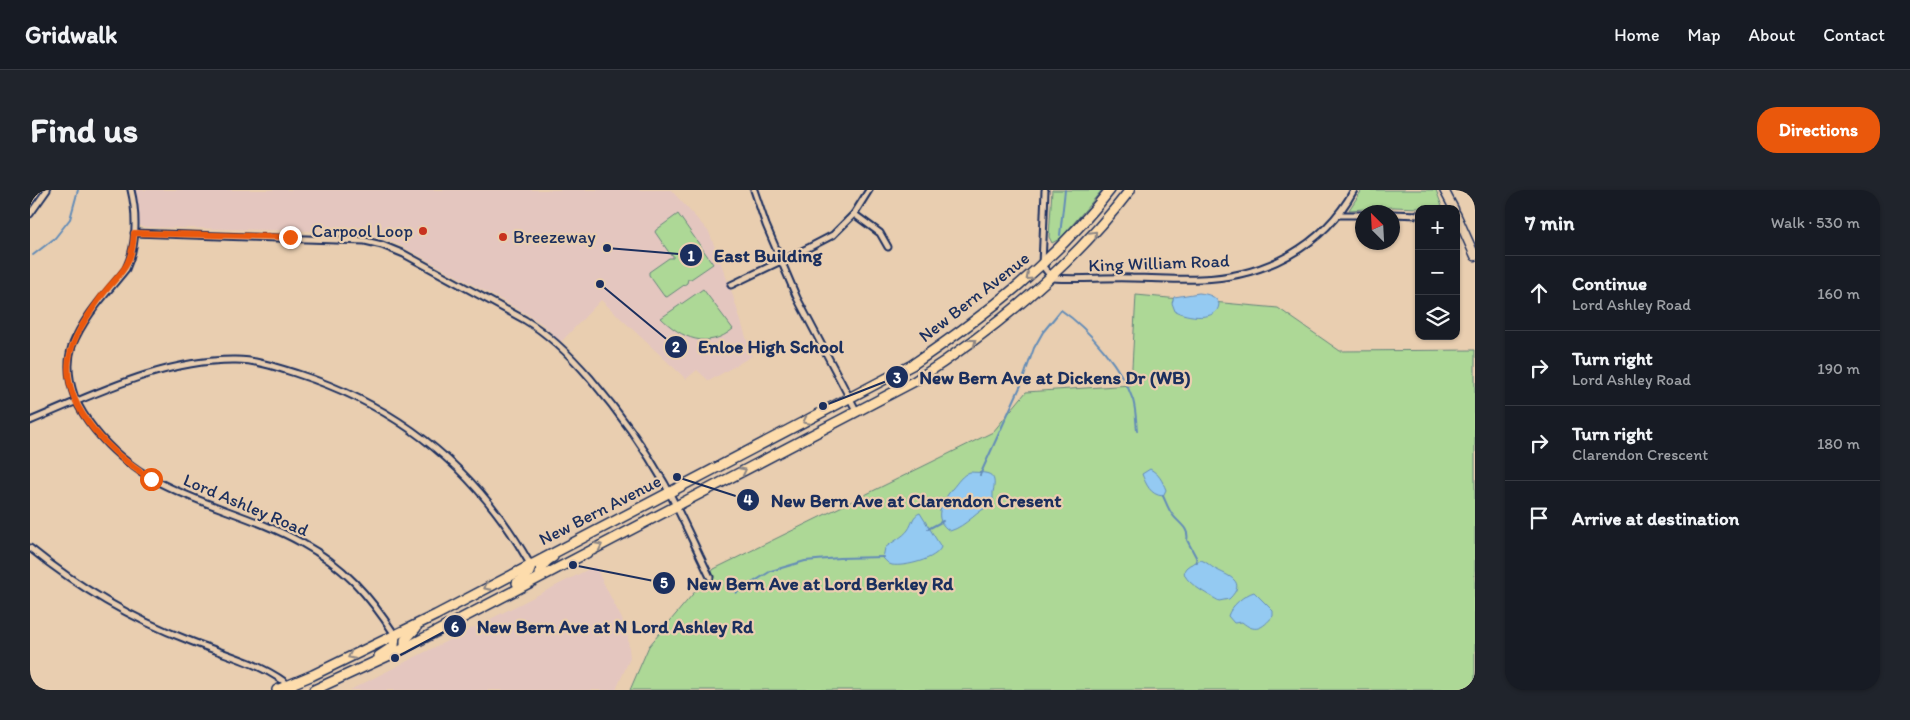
<!DOCTYPE html>
<meta charset="utf-8">
<style>
body{margin:0;font-family:Itim,sans-serif;background:#20242c;color:#f1f3f6}
.controls{position:absolute;right:15px;top:15px;display:grid;overflow:hidden;border-radius:10px;box-shadow:0 1px 4px #0004}
.controls button{width:45px;height:45px;display:grid;place-items:center;padding:0;border:0;border-bottom:1px solid #363941;background:#171b24;color:#f1f3f6;font:25px sans-serif}
.compass{position:absolute;left:1325px;top:15px;width:45px;height:45px;border-radius:50%;background:#171b24;box-shadow:0 1px 4px #0004;rotate:336deg}
.stop{position:absolute;width:15px;height:15px;margin:-11px;border:4px solid #ea580c;border-radius:50%;background:#fff}
.stop.end{background:#ea580c;border-color:#fff;box-shadow:0 1px 5px #0008}
.list{margin:0;padding:0;list-style:none}
h2{display:flex;justify-content:space-between;align-items:center;height:65px;margin:0;padding:0 20px;font-size:21px}
h2 small{font-size:16px;font-weight:400;color:#9ea1a6}
.list li{display:grid;grid-template-columns:32px 1fr auto;gap:15px;align-items:center;box-sizing:border-box;height:75px;padding:0 20px;border-top:1px solid #363941}
.list b{display:block;font-size:19px;white-space:nowrap}
.list p{margin:0;font-size:16px;white-space:nowrap;color:#9ea1a6}
.list em{font-size:16px;font-style:normal;color:#9ea1a6}
.icon{flex:none;width:28px;height:28px;fill:none;stroke:currentColor;stroke-width:2;stroke-linecap:round;stroke-linejoin:round}
.map{position:relative;flex:none;width:1445px;height:500px;overflow:hidden;border-radius:20px}
header{display:flex;align-items:center;gap:30px;box-sizing:border-box;height:70px;padding:0 25px;background:#171b24;border-bottom:1px solid #363941}
header strong{font-size:24px}
nav{display:flex;gap:28px;margin-inline-start:auto;font-size:18px}
.intro{display:flex;align-items:center;justify-content:space-between;box-sizing:border-box;height:120px;padding:0 30px}
h1{margin:0;font-size:35px}
.button{padding:12px 22px;border-radius:20px;background:#ea580c;color:#fff;font-size:18px;font-weight:700}
main{display:flex;gap:30px;padding:0 30px}
aside{flex:1;background:#171b24;border-radius:20px;box-shadow:0 1px 4px #0004}
.map>svg:first-child{display:block}
</style>
<header>
<strong>Gridwalk</strong>
<nav><a>Home</a><a>Map</a><a>About</a><a>Contact</a></nav>
</header>
<div class="intro"><h1>Find us</h1><a class="button">Directions</a></div>
<main>
<div class="map">
<svg width="1445" height="500" viewBox="0 0 1445 500">
<rect width="100%" height="100%" fill="#e9ceb0"/>
<filter id="ink" filterUnits="userSpaceOnUse"><feTurbulence type="fractalNoise" baseFrequency=".02" numOctaves="2"/><feDisplacementMap in="SourceGraphic" scale="10" xChannelSelector="R" yChannelSelector="G"/><feConvolveMatrix kernelMatrix="1 2 1 2 8 2 1 2 1" color-interpolation-filters="sRGB"/></filter>
<g filter="url(#ink)">
<g fill="#e4c6bf">
<polygon points="105,0 641,0 679,42 701,100 722,166 679,191 667,180 656,189 571,110 531,152 512,134 497,124 362,51 326,42 112,37 108,33"/>
<polygon points="565,376 597,439 600,468 586,500 320,500"/>
</g>
<g fill="#add896" stroke="#64847a">
<polygon points="1022,0 1072,0 1031,48 1022,53 1019,47"/>
<polygon points="1332,0 1406,0 1413,19 1364,17 1319,20"/>
<polygon points="648,24 683,74 661,89 658,89 657,93 637,107 634,106 619,85 619,82 639,68 643,68 643,65 640,64 625,42 626,40"/>
<path d="M673,99L703,139C678,160 651,148 631,128Z"/>
<polygon points="1106,105 1248,118 1310,161 1445,160 1445,500 600,500 619,456 684,379 963,242 996,202 1101,195"/>
</g>
<g fill="#94caf2" stroke="#648cb7">
<path d="M1169,103C1178,104 1186,106 1189,114C1188,132 1156,127 1145,121L1142,113L1144,107Z"/>
<path d="M1120,279C1129,284 1132,290 1136,300L1133,306C1120,305 1116,294 1112,284Z"/>
<path d="M940,282C957,283 968,281 963,302C963,306 963,310 963,314C947,320 937,336 920,341C901,329 912,312 922,299C928,292 932,285 940,282Z"/>
<path d="M890,323L911,357C907,369 875,377 862,375C858,374 856,371 853,368L855,358C862,352 873,347 878,340C883,333 882,326 890,323Z"/>
<path d="M1171,370C1177,372 1180,376 1185,379C1198,386 1218,391 1199,409L1189,411C1181,406 1144,388 1157,377C1160,374 1167,372 1171,370Z"/>
<path d="M1224,402L1243,421V426C1232,439 1225,443 1212,432L1204,433L1198,426C1201,416 1214,405 1224,402Z"/>
</g>
<g fill="none" stroke-linecap="round" stroke-linejoin="round">
<g stroke="#648cb7" stroke-width="2">
<polyline points="1030,45 1035,0"/>
<polyline points="3,65 25,48 40,29 48,0"/>
<path d="M950,285L991,195L1004,158L1013,142L1031,120C1059,139 1092,178 1103,210C1106,220 1106,231 1107,241"/>
<path d="M1133,306C1136,312 1138,319 1142,324C1148,333 1160,338 1157,350L1166,367L1167,373"/>
<polyline points="898,339 913,331"/>
<polyline points="706,403 741,381 775,371 809,368 854,367"/>
</g>
<g stroke="#1b2f5e" stroke-width="9">
<g id="street">
<path d="M101,0C107,24 107,56 96,79C76,104 54,126 42,156C36,174 39,191 45,208C50,220 57,230 65,240C119,309 200,313 272,353C314,376 339,405 365,445"/>
<polyline points="724,0 736,35 767,108 827,222"/>
<path d="M1015,0L1012,75L1022,88C1049,90 1075,87 1102,88C1125,88 1147,90 1170,89C1234,87 1293,57 1324,0"/>
<polyline points="0,24 17,0"/>
<polyline points="824,24 850,43 858,57"/>
<polyline points="1362,24 1389,25"/>
<polyline points="1308,25 1332,25"/>
<path d="M104,43L335,51L352,55L374,64L495,130C520,145 541,166 560,188C588,221 614,257 635,294C651,325 665,356 680,387"/>
<polyline points="701,95 780,57 803,45 824,24 839,0"/>
<path d="M0,231C65,204 134,169 206,170C227,170 249,178 268,184C370,217 448,281 500,374"/>
<path d="M0,358C48,397 100,428 158,450C195,465 234,473 265,500"/>
</g>
</g>
<g stroke="#1b2f5e" stroke-width="11">
<g id="secondary">
<polyline points="1414,0 1424,19"/>
<polyline points="1426,24 1445,66"/>
</g>
</g>
<g stroke="#1b2f5e" stroke-width="12">
<g id="primary">
<path d="M510,386C510,376 515,372 523,367"/>
<path d="M487,393C494,388 502,384 500,374"/>
<polyline points="375,458 375,450 386,438"/>
<polyline points="349,466 364,456 365,445"/>
<path d="M247,500L283,485L406,425L882,175C956,125 1025,71 1080,0"/>
<path d="M284,500L375,458L885,191C967,138 1041,77 1100,0"/>
</g>
</g>
<use href="#street" stroke="#e9ceb0" stroke-width="5"/>
<use href="#secondary" stroke="#e9ceb0" stroke-width="8"/>
<use href="#primary" stroke="#fddcac" stroke-width="9"/>
</g>
<defs><path id="oneway-chevron" d="M-2-3.5L2.5 0L-2 3.5" fill="none" stroke-width="1.6" stroke-linecap="round" stroke-linejoin="round" transform="scale(1.25)"/></defs>
<g stroke="#8c8685">
<use href="#oneway-chevron" transform="translate(1064 44) rotate(-47)"/>
<use href="#oneway-chevron" transform="translate(999 87) rotate(138)"/>
<use href="#oneway-chevron" transform="translate(943 152) rotate(-37)"/>
<use href="#oneway-chevron" transform="translate(776 231) rotate(153)"/>
<use href="#oneway-chevron" transform="translate(713 281) rotate(-27)"/>
<use href="#oneway-chevron" transform="translate(569 356) rotate(-27)"/>
<use href="#oneway-chevron" transform="translate(457 397) rotate(152)"/>
<use href="#oneway-chevron" transform="translate(321 466) rotate(154)"/>
</g>
</g>
<g fill="none" stroke-linecap="round" stroke-linejoin="round" filter="url(#ink)">
<path stroke="#ea580c" stroke-width="6" d="M121,289C84,266 31,218 39,169C42,149 56,128 68,111C87,83 102,82 104,43L260,47"/>
</g>
<g fill="#c8321e" stroke="#e9ceb0" stroke-width="2">
<circle cx="393" cy="41" r="5"/>
<circle cx="473" cy="47" r="5"/>
</g>
<g text-anchor="middle" stroke-width="4.5" stroke-linejoin="round" paint-order="stroke">
<g font-size="18" fill="#1b2f5e" stroke="#e9ceb0" text-anchor="end">
<text x="383" y="47">Carpool Loop</text>
<text x="483" y="53" text-anchor="start">Breezeway</text>
</g>
<g font-size="18" fill="#1b2f5e" stroke="#e9ceb0">
<text transform="translate(1129 73) rotate(-2)" y="6">King William Road</text>
<text transform="translate(944 107) rotate(-38)" y="6">New Bern Avenue</text>
<text transform="translate(216 315) rotate(23)" y="6">Lord Ashley Road</text>
<text transform="translate(570 320) rotate(-27)" y="6">New Bern Avenue</text>
</g>
</g>
<path fill="none" stroke="#1b2f5e" stroke-width="2" d="M577 58L661 65M570 94L646 157M793 216L867 187M647 287L718 310M543 375L634 393M365 468L425 436"/>
<g fill="#1b2f5e" stroke="#e9ceb0" stroke-width="2">
<circle cx="577" cy="58" r="5"/>
<circle cx="570" cy="94" r="5"/>
<circle cx="793" cy="216" r="5"/>
<circle cx="647" cy="287" r="5"/>
<circle cx="543" cy="375" r="5"/>
<circle cx="365" cy="468" r="5"/>
<circle cx="661" cy="65" r="12"/>
<circle cx="646" cy="157" r="12"/>
<circle cx="867" cy="187" r="12"/>
<circle cx="718" cy="310" r="12"/>
<circle cx="634" cy="393" r="12"/>
<circle cx="425" cy="436" r="12"/>
</g>
<g font-size="15" text-anchor="middle" font-weight="bold" fill="#fff">
<text x="661" y="71">1</text>
<text x="646" y="162">2</text>
<text x="867" y="193">3</text>
<text x="718" y="315">4</text>
<text x="634" y="398">5</text>
<text x="425" y="442">6</text>
</g>
<g font-size="19" text-anchor="middle" font-weight="bold" fill="#1b2f5e" stroke="#e9ceb0" stroke-width="4.5" stroke-linejoin="round" paint-order="stroke">
<text x="738" y="72">East Building</text>
<text x="741" y="163">Enloe High School</text>
<text x="1025" y="194">New Bern Ave at Dickens Dr (WB)</text>
<text x="886" y="317">New Bern Ave at Clarendon Cresent</text>
<text x="790" y="400">New Bern Ave at Lord Berkley Rd</text>
<text x="585" y="443">New Bern Ave at N Lord Ashley Rd</text>
</g>
</svg>
<div class="controls">
<button>+</button>
<button>−</button>
<button><svg class="icon" aria-label="layers" viewBox="0 0 24 24"><path d="M12 4l9 5-9 5-9-5zM3 14l9 5 9-5"/></svg></button>
</div>
<svg class="compass" viewBox="-18 -18 36 36"><path d="M0-13l5 13h-10z" fill="#e53935"/><path d="M0 13l5-13h-10z" fill="#9ea1a6"/></svg>
<div class="stop" style="left:121px;top:289px"></div>
<div class="stop end" style="left:260px;top:47px"></div>
</div>
<aside>
<h2>7 min<small>Walk · 530 m</small></h2>
<ul class="list">
<li><svg class="icon" aria-label="ahead" viewBox="0 0 24 24"><path d="M12 20V5M6 11l6-6 6 6"/></svg><div><b>Continue</b><p>Lord Ashley Road</p></div><em>160 m</em></li>
<li><svg class="icon" aria-label="right" viewBox="0 0 24 24"><path d="M7 20v-9h11M14 6l5 5-5 5"/></svg><div><b>Turn right</b><p>Lord Ashley Road</p></div><em>190 m</em></li>
<li><svg class="icon" aria-label="right" viewBox="0 0 24 24"><path d="M7 20v-9h11M14 6l5 5-5 5"/></svg><div><b>Turn right</b><p>Clarendon Crescent</p></div><em>180 m</em></li>
<li><svg class="icon" aria-label="arrive" viewBox="0 0 24 24"><path d="M6 21V4h12l-3 4 3 4H6"/></svg><div><b>Arrive at destination</b></div></li>
</ul>
</aside>
</main>
